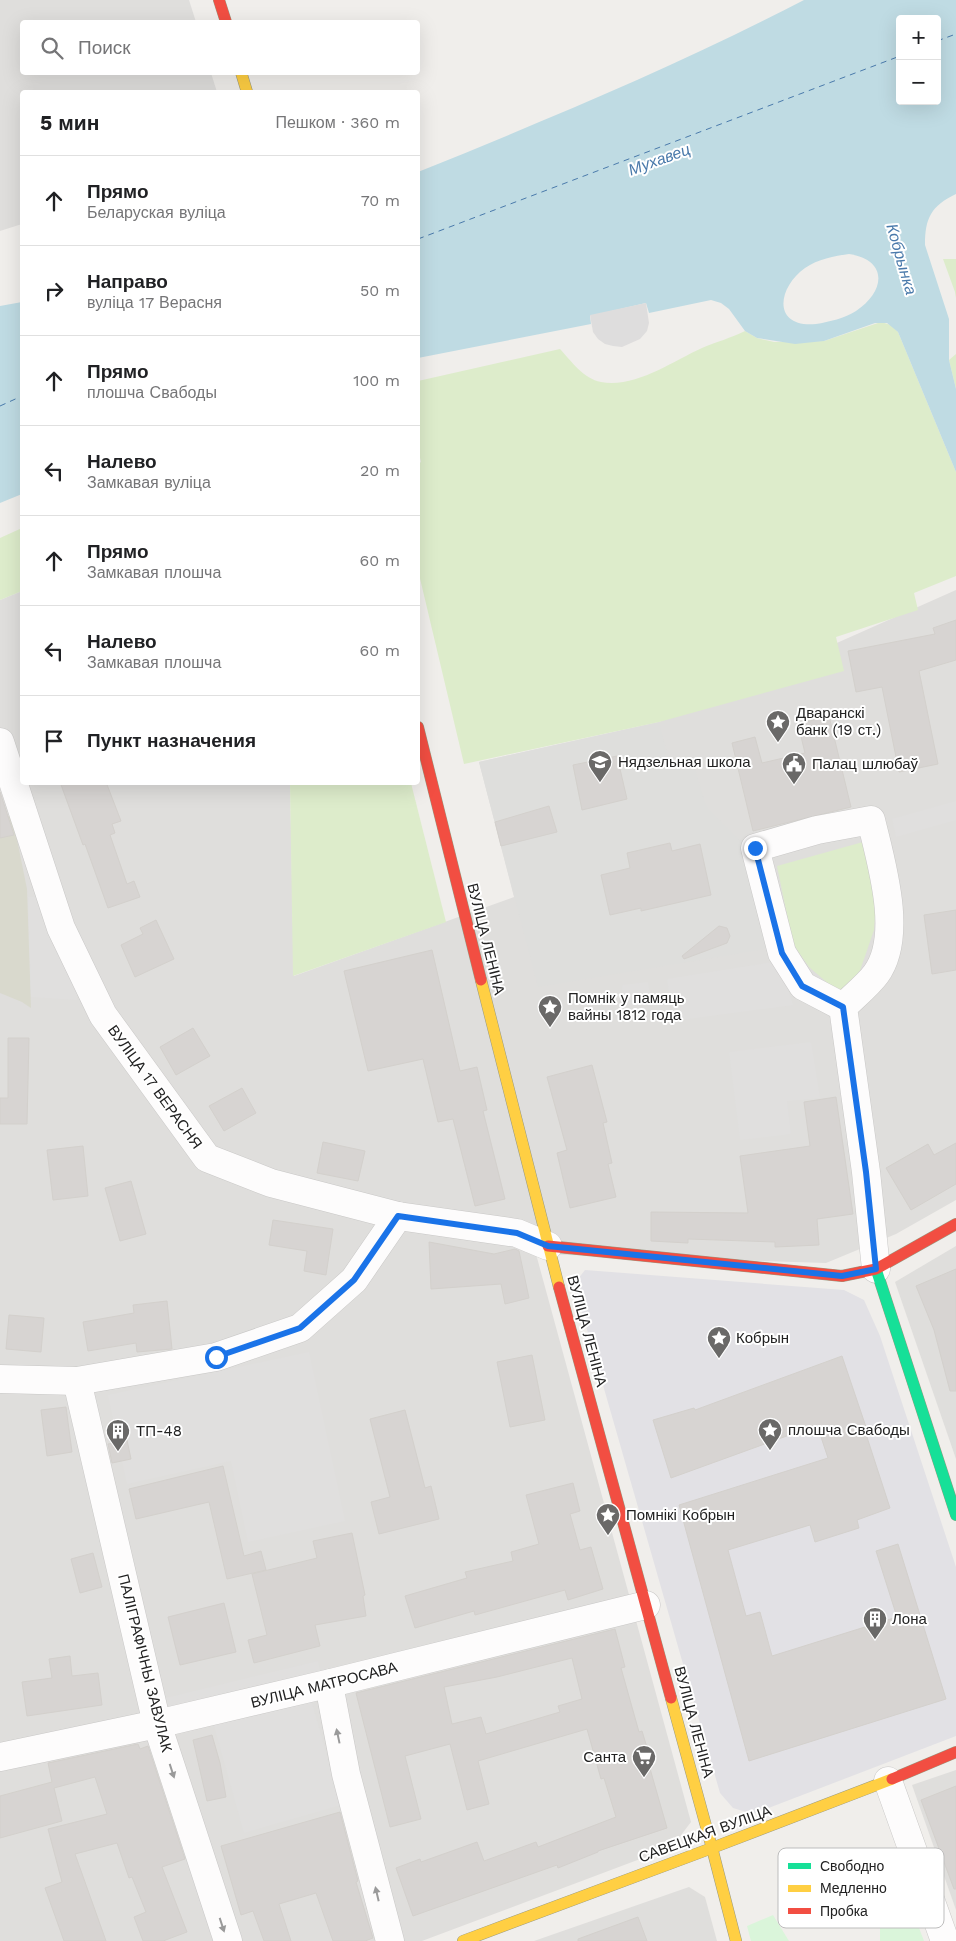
<!DOCTYPE html>
<html lang="ru">
<meta charset="utf-8">
<style>
body{margin:0;font-family:"Work Sans",sans-serif;background:#f2f2f2;color:#202124}
.controls{position:absolute;right:15px;top:15px;display:grid;overflow:hidden;border-radius:5px;box-shadow:0 5px 20px #0002}
.controls button{width:45px;height:45px;display:grid;place-items:center;padding:0;border:0;border-bottom:1px solid #e0e0e0;background:#fff;color:#202124;font:25px sans-serif}
.stop{position:absolute;width:15px;height:15px;margin:-11px;border:4px solid #1a73e8;border-radius:50%;background:#fff}
.stop.end{background:#1a73e8;border-color:#fff;box-shadow:0 1px 5px #0008}
.list{margin:0;padding:0;list-style:none}
h2{display:flex;justify-content:space-between;align-items:center;height:65px;margin:0;padding:0 20px;font-size:21px}
h2 small{font-size:16px;font-weight:400;color:#757577}
.list li{display:grid;grid-template-columns:32px 1fr auto;gap:15px;align-items:center;box-sizing:border-box;height:90px;padding:0 20px;border-top:1px solid #e0e0e0}
.list b{display:block;font-size:19px;white-space:nowrap}
.list p{margin:0;font-size:16px;white-space:nowrap;color:#757577}
.list em{font-size:16px;font-style:normal;color:#757577}
.icon{flex:none;width:28px;height:28px;fill:none;stroke:currentColor;stroke-width:2;stroke-linecap:round;stroke-linejoin:round}
.map{position:relative;flex:none;width:956px;height:1941px;overflow:hidden}
.search{position:absolute;background:#fff;box-shadow:0 5px 20px #0002;left:20px;top:20px;width:400px;height:55px;display:flex;align-items:center;gap:12px;box-sizing:border-box;padding:0 18px;border-radius:5px;color:#757577;font-size:19px}
.panel{position:absolute;background:#fff;box-shadow:0 5px 20px #0002;left:20px;top:90px;width:400px;height:695px;border-radius:5px}
.map>svg:first-child{display:block}
</style>
<div class="map">
<svg width="956" height="1941" viewBox="0 0 956 1941">
<rect width="100%" height="100%" fill="#f0eeeb"/>
<g fill="#dfdedc">
<polygon points="0,0 189,0 196,22 22,22 22,72 211,73 217,92 22,92 22,224 0,231"/>
<polygon points="956,590 956,1200 896,1234 826,1263 536,1254 691,1822 672,1847 422,1941 0,1941 0,600 22,591 22,782 290,783 294,976 514,897 479,762 659,722"/>
<polygon points="956,1246 956,1459 895,1282"/>
<polygon points="956,1770 956,1910 912,1785"/>
<polygon points="689,1887 705,1897 717,1941 534,1941"/>
</g>
<polygon fill="#dededc" points="659,722 670,765 693,761 704,800 709,810 750,850 772,948 538,987 479,762"/>
<polygon fill="#d9d9cd" points="12,815 27,889 31,1008 22,1002 0,993 0,818"/>
<g fill="#ddeccb">
<polygon points="943,259 956,259 956,298 955,292"/>
<path d="M881,322L891,325L898,332L956,472V576L914,593L918,610L836,637L844,671L659,722L464,764L418,570V464L421,462L418,449V381L560,349C571,361 584,379 601,382C636,388 671,362 702,348C716,342 731,338 745,331L757,338L774,342L824,341Z"/>
<polygon points="956,354 956,389 949,360"/>
<polygon points="22,528 22,591 0,600 0,538"/>
<polygon points="290,783 411,783 446,922 293,976"/>
<polygon points="863,842 876,900 874,930 854,988 838,992 809,967 793,944 777,866"/>
</g>
<g fill="#daf5da">
<polygon points="898,1873 924,1941 880,1941 880,1908 874,1881"/>
<polygon points="773,1915 789,1941 751,1941 747,1926"/>
</g>
<g fill="#e0dfde">
<polygon points="956,801 956,820 896,837 892,819"/>
<polygon points="42,896 77,975 77,1000 31,997 28,897"/>
<polygon points="779,961 793,1005 673,1021 667,979"/>
<polygon points="648,982 651,1001 623,1004 622,985"/>
<polygon points="811,1042 820,1098 787,1101 791,1134 740,1140 729,1052"/>
<polygon points="309,1352 345,1521 248,1542 231,1461 127,1484 108,1395"/>
<polygon points="318,1661 322,1680 170,1716 166,1698"/>
<polygon points="310,1696 341,1805 244,1833 213,1722"/>
</g>
<polygon fill="#e2e1e5" points="585,1270 844,1290 864,1300 880,1336 956,1567 956,1736 753,1814 733,1808 720,1793 574,1284"/>
<g fill="#bfdbe3" fill-rule="evenodd">
<path d="M804,0H956V194C931,206 925,218 925,245L949,319V360L956,389V472L898,332L887,323H875L824,341L795,344L757,338L745,331L729,309L721,303L711,300L649,313L646,303L590,316L591,324L418,358V172C549,119 679,65 804,0ZM900,19H937V101H900ZM849,254C889,260 885,292 856,311C845,318 829,322 816,324C772,328 777,288 805,268C818,259 834,256 849,254Z"/>
<polygon points="22,302 22,494 0,503 0,306"/>
</g>
<polygon fill="#dedddd" points="646,303 649,323 647,331 640,339 622,347 613,346 605,344 598,339 593,332 590,315"/>
<g fill="none" stroke-linecap="round" stroke-linejoin="round">
<g stroke="#4a7aab" stroke-width="1" stroke-dasharray="6 5" stroke-linecap="butt">
<polyline points="937,41 956,34"/>
<polyline points="418,239 900,56"/>
<polyline points="0,406 22,396"/>
</g>
</g>
<g fill="#d7d4d2" stroke="#d3d0cc" fill-rule="evenodd">
<polygon points="956,620 956,660 919,671 938,764 899,772 882,687 856,692 848,651 935,634 933,628"/>
<polygon points="829,716 851,807 753,831 732,743 755,737 762,763 805,753 798,724"/>
<polygon points="617,756 627,799 582,810 573,765"/>
<polygon points="60,782 106,782 121,821 112,824 115,833 110,835 127,884 134,881 140,897 108,908 85,844 83,845"/>
<polygon points="0,792 14,835 0,838"/>
<polygon points="549,806 557,832 501,846 495,822"/>
<polygon points="670,843 672,851 700,844 711,895 641,911 641,908 610,915 601,875 630,868 627,853"/>
<polygon points="956,910 956,970 932,974 924,915"/>
<polygon points="156,920 174,959 135,977 121,945 143,934 140,928"/>
<polygon points="719,926 727,928 730,936 727,943 684,959 682,956"/>
<polygon points="432,950 460,1071 477,1067 487,1110 483,1111 505,1199 475,1206 453,1119 438,1122 423,1059 368,1071 344,971"/>
<polygon points="193,1028 210,1056 176,1075 160,1047"/>
<polygon points="8,1038 29,1038 27,1124 0,1124 0,1098 8,1098"/>
<polygon points="592,1065 607,1122 603,1123 612,1163 608,1164 616,1197 570,1208 557,1153 567,1150 547,1077"/>
<polygon points="242,1088 256,1113 224,1131 209,1106"/>
<polygon points="836,1097 853,1214 817,1219 819,1245 775,1247 775,1242 688,1239 688,1243 651,1241 651,1212 748,1213 740,1156 810,1146 804,1102"/>
<polygon points="323,1142 365,1151 358,1181 317,1173"/>
<polygon points="956,1143 956,1184 911,1210 886,1168 928,1144 934,1155"/>
<polygon points="83,1146 88,1196 53,1200 47,1150"/>
<polygon points="131,1181 146,1234 120,1241 105,1188"/>
<polygon points="273,1220 333,1229 326,1275 304,1271 307,1251 269,1245"/>
<polygon points="429,1242 494,1254 515,1249 519,1251 529,1298 505,1304 501,1284 431,1289"/>
<polygon points="956,1269 956,1391 950,1391 934,1330 916,1286"/>
<polygon points="167,1301 172,1349 137,1352 136,1343 88,1351 83,1322 134,1313 133,1305"/>
<polygon points="9,1315 44,1318 41,1352 6,1349"/>
<polygon points="532,1355 545,1420 510,1427 497,1362"/>
<polygon points="842,1356 866,1427 864,1428 890,1508 857,1520 859,1528 815,1542 810,1525 728,1550 746,1616 760,1612 772,1656 897,1617 876,1551 898,1544 946,1699 749,1761 679,1505 828,1458 817,1425 671,1478 653,1420 694,1408 695,1410"/>
<polygon points="66,1407 72,1452 47,1456 41,1410"/>
<polygon points="405,1410 425,1488 431,1486 439,1519 379,1534 371,1502 390,1497 370,1419"/>
<polygon points="127,1440 131,1459 112,1463 108,1444"/>
<polygon points="223,1466 244,1556 261,1551 266,1570 227,1579 209,1502 136,1519 129,1489"/>
<polygon points="573,1483 580,1511 570,1514 580,1550 591,1547 603,1589 568,1600 565,1590 475,1615 474,1611 415,1628 405,1596 467,1578 465,1572 513,1561 511,1552 539,1544 526,1495"/>
<polygon points="352,1533 365,1595 363,1596 366,1616 315,1625 320,1646 254,1663 248,1640 267,1635 252,1574 317,1558 313,1541"/>
<polygon points="93,1553 102,1587 80,1593 71,1559"/>
<polygon points="224,1603 236,1652 180,1665 168,1617"/>
<path d="M615,1629L625,1667L621,1668L639,1732L642,1731L652,1764L649,1765L667,1828L598,1851V1852L558,1868L557,1865L413,1916L396,1868L420,1859L421,1862L477,1842L484,1861L536,1842L538,1847L616,1817L604,1778L601,1779L587,1729L478,1761L489,1804L467,1810L450,1744L405,1756L421,1819L390,1827L356,1693ZM572,1658L582,1699L558,1706L560,1712L486,1734L481,1717L452,1724L444,1687L497,1677Z"/>
<polygon points="70,1656 72,1676 98,1673 102,1705 27,1716 22,1682 52,1678 49,1659"/>
<polygon points="212,1735 220,1763 226,1797 207,1801 193,1740"/>
<polygon points="138,1744 140,1749 148,1746 185,1859 162,1867 187,1932 163,1941 143,1941 134,1917 146,1912 132,1877 129,1878 117,1843 75,1854 106,1941 64,1941 45,1888 62,1882 48,1829 107,1814 95,1777 54,1788 62,1821 0,1838 0,1796 52,1782 48,1763"/>
<polygon points="956,1786 956,1889 954,1889 921,1800"/>
<polygon points="340,1812 358,1881 356,1882 373,1938 365,1941 333,1941 316,1893 279,1904 291,1941 264,1941 253,1911 241,1915 221,1846"/>
<polygon points="638,1917 647,1941 578,1941 578,1939"/>
</g>
<g fill="none" stroke-linecap="round" stroke-linejoin="round">
<g stroke="#c9c8c7" stroke-width="29">
<g id="street">
<polyline points="0,742 61,928 103,1015 207,1158 271,1183 398,1216 517,1233 548,1246"/>
<path d="M843,1007L803,986L782,953L755,848L817,830L871,820C881,862 904,936 876,974C867,986 854,996 843,1007L866,1172L876,1269"/>
<polyline points="0,1379 77,1381 216,1357 300,1328 354,1280 398,1216"/>
<polyline points="77,1381 157,1724 228,1941"/>
<polyline points="331,1683 330,1690 346,1774 390,1941"/>
<polyline points="0,1757 157,1724 331,1683 646,1605"/>
<polyline points="888,1781 945,1941"/>
</g>
</g>
<g stroke="#999a82" stroke-width="12">
<polyline id="fast" points="876,1269 956,1515"/>
</g>
<g stroke="#999a82" stroke-width="12">
<g id="slow">
<polyline points="241,72 247,92"/>
<polyline points="481,980 559,1287"/>
<polyline points="463,1941 712,1848 671,1698"/>
<polyline points="736,1941 712,1848 892,1779"/>
</g>
</g>
<g stroke="#999a82" stroke-width="12">
<g id="jam">
<polyline points="219,0 226,22"/>
<polyline points="418,727 481,980"/>
<polyline points="548,1246 842,1276 876,1269 956,1224"/>
<polyline points="559,1287 671,1698"/>
<polyline points="892,1779 956,1752"/>
</g>
</g>
<use href="#street" stroke="#fdfcfc" stroke-width="28"/>
<use href="#fast" stroke="#16e098" stroke-width="11"/>
<use href="#slow" stroke="#ffcf43" stroke-width="11"/>
<use href="#jam" stroke="#f24e42" stroke-width="11"/>
</g>
<defs><path id="oneway-solid" d="M-6-.8H1V-3.2L6.5 0L1 3.2V.8H-6Z" transform="scale(1.25)"/></defs>
<g fill="#9a9a9a">
<use href="#oneway-solid" transform="translate(338 1736) rotate(-102)"/>
<use href="#oneway-solid" transform="translate(172 1771) rotate(72)"/>
<use href="#oneway-solid" transform="translate(377 1894) rotate(-103)"/>
<use href="#oneway-solid" transform="translate(222 1925) rotate(72)"/>
</g>
<g fill="none" stroke-linecap="round" stroke-linejoin="round">
<polyline stroke="#1a73e8" stroke-width="6" points="216,1357 300,1328 354,1280 398,1216 517,1233 548,1246 842,1276 876,1269 866,1172 843,1007 802,986 782,953 755,848"/>
</g>
<defs>
<g id="sight-pin" transform="scale(1.25)"><path d="M0 17L-7.5 6A9.5 9.5 0 1 1 7.5 6Z" fill="#6a6968" stroke="#fff"/><path d="M0-6L1.8-2.2L6-1.7L2.9 1.2L3.7 5.4L0 3.3L-3.7 5.4L-2.9 1.2L-6-1.7L-1.8-2.2Z" fill="#fff"/></g>
<g id="school-pin" transform="scale(1.25)"><path d="M0 17L-7.5 6A9.5 9.5 0 1 1 7.5 6Z" fill="#6a6968" stroke="#fff"/><path d="M0-5L7-2L0 1L-7-2ZM-4 1L0 2.5L4 1V4Q0 6-4 4Z" fill="#fff"/></g>
<g id="civic-pin" transform="scale(1.25)"><path d="M0 17L-7.5 6A9.5 9.5 0 1 1 7.5 6Z" fill="#6a6968" stroke="#fff"/><path d="M-.6-6.5H3V-4.5H.6V-3L4-1V1h2V6H-6V1h2V-1L-.6-3ZM-1.2 2.5V6h2.4V2.5Z" fill="#fff"/></g>
<g id="building-pin" transform="scale(1.25)"><path d="M0 17L-7.5 6A9.5 9.5 0 1 1 7.5 6Z" fill="#6a6968" stroke="#fff"/><path d="M-4-6H4V6H1V3H-1V6H-4ZM-2.5-4.3h1.7v1.8h-1.7ZM.8-4.3h1.7v1.8H.8ZM-2.5-1h1.7V.8h-1.7ZM.8-1h1.7V.8H.8Z" fill="#fff"/></g>
<g id="supermarket-pin" transform="scale(1.25)"><path d="M0 17L-7.5 6A9.5 9.5 0 1 1 7.5 6Z" fill="#6a6968" stroke="#fff"/><path d="M-6-5.5h2.5l.6 2H6L4.5 2H-2.5L-4.4-4H-6ZM-1.5 3.2a1.3 1.3 0 1 0 .1 0ZM3 3.2a1.3 1.3 0 1 0 .1 0Z" fill="#fff"/></g>
</defs>
<g fill-rule="evenodd">
<use href="#sight-pin" x="778" y="722"/>
<use href="#school-pin" x="600" y="762"/>
<use href="#civic-pin" x="794" y="764"/>
<use href="#sight-pin" x="550" y="1007"/>
<use href="#sight-pin" x="719" y="1338"/>
<use href="#sight-pin" x="770" y="1430"/>
<use href="#building-pin" x="118" y="1431"/>
<use href="#sight-pin" x="608" y="1515"/>
<use href="#building-pin" x="875" y="1619"/>
<use href="#supermarket-pin" x="644" y="1757"/>
</g>
<g text-anchor="middle" stroke-width="4" stroke-linejoin="round" paint-order="stroke">
<g font-size="15" fill="#222" stroke="#fff" text-anchor="start">
<text x="796" y="718">Дваранскі<tspan x="796" dy="17">банк (19 ст.)</tspan></text>
<text x="618" y="767">Нядзельная школа</text>
<text x="812" y="769">Палац шлюбаў</text>
<text x="568" y="1003">Помнік у памяць<tspan x="568" dy="17">вайны 1812 года</tspan></text>
<text x="736" y="1343">Кобрын</text>
<text x="788" y="1435">плошча Свабоды</text>
<text x="136" y="1436">ТП-48</text>
<text x="626" y="1520">Помнікі Кобрын</text>
<text x="892" y="1624">Лона</text>
<text x="626" y="1762" text-anchor="end">Санта</text>
</g>
<g font-size="15" fill="#222" stroke="#fff">
<text transform="translate(486 939) rotate(76)" y="5">ВУЛІЦА ЛЕНІНА</text>
<text transform="translate(155 1087) rotate(54)" y="5">ВУЛІЦА 17 ВЕРАСНЯ</text>
<text transform="translate(587 1331) rotate(75)" y="5">ВУЛІЦА ЛЕНІНА</text>
<text transform="translate(145 1663) rotate(76)" y="5">ПАЛІГРАФІЧНЫ ЗАВУЛАК</text>
<text transform="translate(324 1685) rotate(-14)" y="5">ВУЛІЦА МАТРОСАВА</text>
<text transform="translate(694 1722) rotate(75)" y="5">ВУЛІЦА ЛЕНІНА</text>
<text transform="translate(705 1834) rotate(-20)" y="5">САВЕЦКАЯ ВУЛІЦА</text>
</g>
<g font-size="16" font-style="italic" fill="#4a7aab" stroke="#fff">
<text transform="translate(659 159) rotate(-20)" y="6">Мухавец</text>
<text transform="translate(902 259) rotate(74)" y="6">Кобрынка</text>
</g>
</g>
<rect x="778" y="1848" width="166" height="80" rx="8" fill="#fff" stroke="#bdbdbd" stroke-width="1"/>
<rect x="788" y="1863" width="23" height="6" fill="#16e098"/>
<rect x="788" y="1885" width="23" height="7" fill="#ffcf43"/>
<rect x="788" y="1908" width="23" height="6" fill="#f24e42"/>
<g font-size="14" fill="#222">
<text x="820" y="1871">Свободно</text>
<text x="820" y="1893">Медленно</text>
<text x="820" y="1916">Пробка</text>
</g>
</svg>
<div class="controls">
<button>+</button>
<button>−</button>
</div>
<div class="stop" style="left:216px;top:1357px"></div>
<div class="stop end" style="left:755px;top:848px"></div>
<div class="search"><svg class="icon" aria-label="search" viewBox="0 0 24 24"><circle cx="10" cy="10" r="6"/><path d="M15 15l6 6"/></svg>Поиск</div>
<section class="panel">
<h2>5 мин<small>Пешком · 360 m</small></h2>
<ul class="list">
<li><svg class="icon" aria-label="ahead" viewBox="0 0 24 24"><path d="M12 20V5M6 11l6-6 6 6"/></svg><div><b>Прямо</b><p>Беларуская вуліца</p></div><em>70 m</em></li>
<li><svg class="icon" aria-label="right" viewBox="0 0 24 24"><path d="M7 20v-9h11M14 6l5 5-5 5"/></svg><div><b>Направо</b><p>вуліца 17 Верасня</p></div><em>50 m</em></li>
<li><svg class="icon" aria-label="ahead" viewBox="0 0 24 24"><path d="M12 20V5M6 11l6-6 6 6"/></svg><div><b>Прямо</b><p>плошча Свабоды</p></div><em>100 m</em></li>
<li><svg class="icon" aria-label="left" viewBox="0 0 24 24"><path d="M17 20v-9H6M10 6l-5 5 5 5"/></svg><div><b>Налево</b><p>Замкавая вуліца</p></div><em>20 m</em></li>
<li><svg class="icon" aria-label="ahead" viewBox="0 0 24 24"><path d="M12 20V5M6 11l6-6 6 6"/></svg><div><b>Прямо</b><p>Замкавая плошча</p></div><em>60 m</em></li>
<li><svg class="icon" aria-label="left" viewBox="0 0 24 24"><path d="M17 20v-9H6M10 6l-5 5 5 5"/></svg><div><b>Налево</b><p>Замкавая плошча</p></div><em>60 m</em></li>
<li><svg class="icon" aria-label="arrive" viewBox="0 0 24 24"><path d="M6 21V4h12l-3 4 3 4H6"/></svg><div><b>Пункт назначения</b></div></li>
</ul>
</section>
</div>
